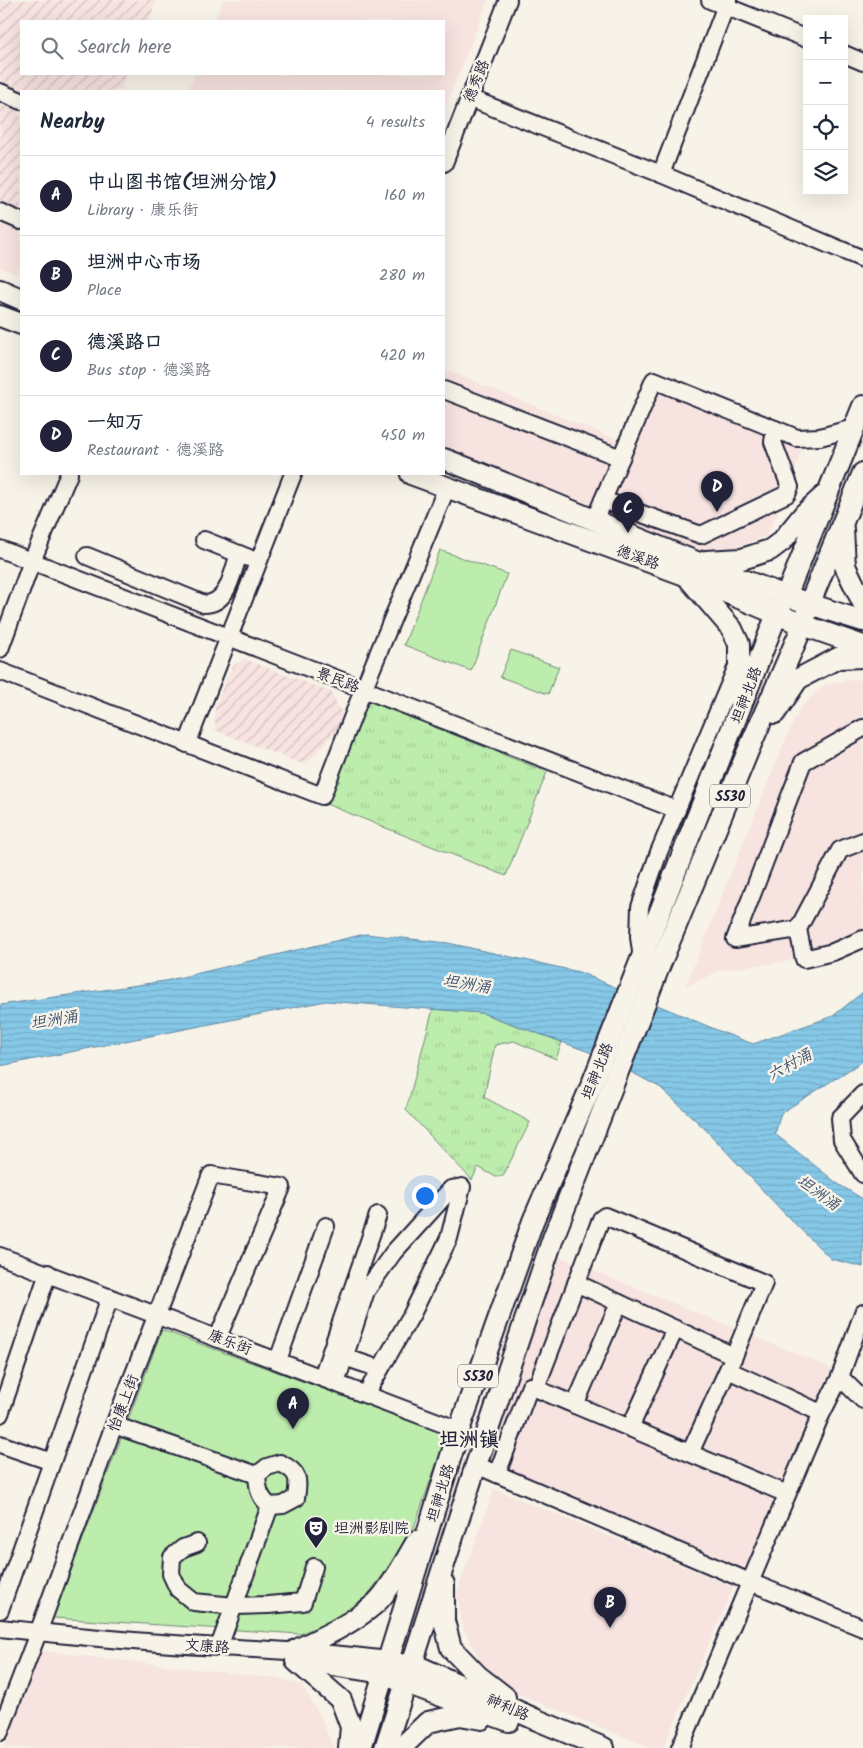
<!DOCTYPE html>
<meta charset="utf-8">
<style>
body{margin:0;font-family:Kalam,"LXGW WenKai TC",sans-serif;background:#f6f6f7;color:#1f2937}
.controls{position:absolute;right:15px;top:15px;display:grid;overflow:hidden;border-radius:0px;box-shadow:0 5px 20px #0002}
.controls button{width:45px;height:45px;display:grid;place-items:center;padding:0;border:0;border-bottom:1px solid #e0e1e3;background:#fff;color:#1f2937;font:25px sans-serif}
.you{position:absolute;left:424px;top:1195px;width:18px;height:18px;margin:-12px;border:4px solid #fff;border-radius:50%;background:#1a73e8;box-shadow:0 0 0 8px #1a73e833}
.badge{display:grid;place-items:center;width:32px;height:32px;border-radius:50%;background:#22223b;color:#fff;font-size:16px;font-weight:700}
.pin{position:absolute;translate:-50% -41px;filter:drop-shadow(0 1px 2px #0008)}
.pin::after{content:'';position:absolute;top:26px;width:18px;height:15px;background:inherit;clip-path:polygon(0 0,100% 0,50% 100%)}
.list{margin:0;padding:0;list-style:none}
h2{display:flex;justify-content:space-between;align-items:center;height:65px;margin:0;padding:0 20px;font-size:21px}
h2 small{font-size:16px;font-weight:400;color:#747a83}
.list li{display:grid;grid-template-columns:32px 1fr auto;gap:15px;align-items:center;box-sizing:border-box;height:80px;padding:0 20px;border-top:1px solid #e0e1e3}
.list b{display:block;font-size:19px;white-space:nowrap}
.list p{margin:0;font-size:16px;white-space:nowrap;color:#747a83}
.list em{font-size:16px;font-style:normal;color:#747a83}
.icon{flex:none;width:28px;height:28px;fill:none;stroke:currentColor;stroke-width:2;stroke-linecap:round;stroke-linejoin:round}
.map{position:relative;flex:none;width:863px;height:1748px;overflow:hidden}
.search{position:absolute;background:#fff;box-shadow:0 5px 20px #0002;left:20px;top:20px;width:425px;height:55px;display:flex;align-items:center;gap:12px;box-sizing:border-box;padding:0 18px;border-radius:0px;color:#747a83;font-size:19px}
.panel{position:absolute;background:#fff;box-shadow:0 5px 20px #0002;left:20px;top:90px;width:425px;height:385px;border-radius:0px}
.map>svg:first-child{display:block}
</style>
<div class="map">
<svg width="863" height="1748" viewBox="0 0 863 1748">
<defs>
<pattern id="industrial-furrows" width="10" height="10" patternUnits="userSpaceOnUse" patternTransform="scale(1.25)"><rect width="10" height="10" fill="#f7e3e0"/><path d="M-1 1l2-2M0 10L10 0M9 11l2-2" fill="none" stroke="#d3c2c1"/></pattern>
<pattern id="grass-tufts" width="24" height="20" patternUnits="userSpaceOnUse" patternTransform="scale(1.25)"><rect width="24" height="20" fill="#bdedad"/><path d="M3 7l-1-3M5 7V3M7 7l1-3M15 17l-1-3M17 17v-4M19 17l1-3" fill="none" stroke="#a2cb96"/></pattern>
<pattern id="water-rules" width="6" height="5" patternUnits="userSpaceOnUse" patternTransform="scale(1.25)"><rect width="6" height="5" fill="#86c8e7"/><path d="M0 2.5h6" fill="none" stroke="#73acc7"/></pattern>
</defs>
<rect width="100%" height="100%" fill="#f7f3e8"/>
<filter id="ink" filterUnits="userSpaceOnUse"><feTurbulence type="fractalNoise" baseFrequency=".02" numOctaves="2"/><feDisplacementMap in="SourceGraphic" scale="10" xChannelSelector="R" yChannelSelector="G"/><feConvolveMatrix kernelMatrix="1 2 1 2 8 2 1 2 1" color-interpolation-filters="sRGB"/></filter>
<g filter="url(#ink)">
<g fill="#f7e3e0">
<polygon points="223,0 488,0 444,111 444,91 188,91 195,74 444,74 444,21 215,21"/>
<polygon points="0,212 21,221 21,263 16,274 0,267"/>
<polygon points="444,369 618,440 642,379 803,445 787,494 766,536 710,557 444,449"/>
<polygon points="863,679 863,939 804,959 721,970 685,987 787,736 801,707 824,685 850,680"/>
<polygon points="548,1252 826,1366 840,1377 750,1582 476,1465"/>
<polygon points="494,1489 734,1587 663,1748 651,1748 514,1692 481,1661 463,1628 457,1593"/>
<polygon points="41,1651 281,1679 302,1685 320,1716 333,1748 5,1748"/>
</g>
<g fill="url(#industrial-furrows)">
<polygon points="0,0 157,0 148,21 21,21 21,74 127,74 120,91 21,91 21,221 0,212"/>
<polygon points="244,659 331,692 346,721 305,765 215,730 215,708 225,682 233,666"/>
</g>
<g fill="url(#grass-tufts)" stroke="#708874">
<polygon points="367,700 547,772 506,876 326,804"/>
<polygon points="433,1009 482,1013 562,1042 556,1059 514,1041 495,1045 484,1097 530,1122 503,1176 496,1177 478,1167 472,1180 406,1110"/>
</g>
<g fill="#bdedad" stroke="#708874">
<polygon points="440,550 507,574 471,671 404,645"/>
<polygon points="511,650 559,667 548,694 500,677"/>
<polygon points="162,1330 447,1434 413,1530 391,1565 365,1598 335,1619 300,1634 53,1618"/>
</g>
<polygon fill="url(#water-rules)" stroke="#5e86a2" points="365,934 448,943 579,972 724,1033 753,1044 833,1016 863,992 863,1061 781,1113 775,1134 838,1184 863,1199 863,1267 831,1259 785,1214 706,1130 661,1088 603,1057 482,1013 326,1001 0,1066 0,1005 165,981"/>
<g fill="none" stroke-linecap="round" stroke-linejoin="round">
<g stroke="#22223b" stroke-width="20">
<g id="minor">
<polyline points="710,0 807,39"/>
<polyline points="844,54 863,62"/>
<polyline points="0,92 21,101"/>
<polyline points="469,98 661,174 863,259"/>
<polyline points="444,163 508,0"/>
<polyline points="661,174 728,0"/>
<polyline points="0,212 21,221"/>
<polyline points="444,390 621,458"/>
<polyline points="603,500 701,535 787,494 790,487 773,442 775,429"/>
<polyline points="594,521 654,380 797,438 820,437 854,428"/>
<polyline points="204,540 249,558"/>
<polyline points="0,549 677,810"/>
<path d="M87,556L204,604C229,604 232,572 239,554"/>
<polyline points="0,649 32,561 69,474"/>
<polyline points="0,671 322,796 363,690 447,487"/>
<polyline points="863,728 803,762 735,939 798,929 804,959 833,952 863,939"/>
<polyline points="187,744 293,474"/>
<polyline points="798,929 840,850 863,841"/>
<polyline points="642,959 639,937 640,907 659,852 737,666"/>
<polyline points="863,1094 840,1118 842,1140 863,1174"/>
<polyline points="0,1256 459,1430"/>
<polyline points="576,1283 734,1356 690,1453"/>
<polyline points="344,1357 380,1369"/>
<polyline points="278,1360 326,1226"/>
<polyline points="728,1370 821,1413"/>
<polyline points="322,1377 378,1215"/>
<polyline points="840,1377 863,1400"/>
<polyline points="336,1383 366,1291 393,1253 451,1189 462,1187 449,1238 412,1314 366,1394"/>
<polyline points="536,1388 601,1219 605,1216 764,1283 734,1356"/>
<polyline points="575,1405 787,1494"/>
<polyline points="0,1414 48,1273"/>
<polyline points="114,1425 257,1475"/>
<polyline points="630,1428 675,1329"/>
<polyline points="0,1444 52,1462"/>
<path d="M280,1463C299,1472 299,1478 296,1498L283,1505L270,1506C259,1497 258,1489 257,1475L267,1467Z"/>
<polyline points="476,1465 750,1582 863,1628"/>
<polyline points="497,1474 530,1386 575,1405 619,1303"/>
<polyline points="197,1543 183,1548 172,1557 171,1574 178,1589 194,1602 234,1606 268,1605 303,1602 314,1567"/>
<polyline points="0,1610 110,1297"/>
<path d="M0,1628C73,1636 147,1643 220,1647C285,1651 349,1653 413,1664"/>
<polyline points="219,1647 270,1506"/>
<polyline points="301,1662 384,1675"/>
<polyline points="0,1732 38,1633 114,1425 211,1175 282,1187 218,1337"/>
<polyline points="680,1748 820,1417 840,1377 863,1313"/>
</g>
</g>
<g stroke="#22223b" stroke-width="24">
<g id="major">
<polyline points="0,290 21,299"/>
<polyline points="0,316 21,324"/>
<path d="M444,459C584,513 719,578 863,621"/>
<polyline points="411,474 685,575 803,625 863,646"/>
<polyline points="843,529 845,566 863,603"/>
<polyline points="706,561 742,559 770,550 782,541 804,514 825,495"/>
<polyline points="690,580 732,629 739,644 739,699"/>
<polyline points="775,713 798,679 838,658 863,657"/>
<polyline points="444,1584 444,1621 451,1648 478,1676 505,1697"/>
<path d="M296,1650C323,1637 353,1623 376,1603C390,1590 407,1558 417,1541"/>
<polyline points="296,1661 341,1700 351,1727 349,1748"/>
<polyline points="413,1664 537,1720 604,1748"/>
<polyline points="393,1678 509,1721"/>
<polyline points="361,1748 459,1430 533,1221 592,1084 777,614 786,596 863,406"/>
<polyline points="385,1748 476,1465 553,1238 659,967 748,751 803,625 809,605 863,473"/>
<polyline points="401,1748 428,1722 460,1715 482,1719"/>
</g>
</g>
<use href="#minor" stroke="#f7f3e8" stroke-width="16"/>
<use href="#major" stroke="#f7f3e8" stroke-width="20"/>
</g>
</g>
<defs>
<g id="theatre-pin" transform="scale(1.25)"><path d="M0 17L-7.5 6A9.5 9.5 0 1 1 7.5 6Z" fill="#22223b" stroke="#f7f3e8"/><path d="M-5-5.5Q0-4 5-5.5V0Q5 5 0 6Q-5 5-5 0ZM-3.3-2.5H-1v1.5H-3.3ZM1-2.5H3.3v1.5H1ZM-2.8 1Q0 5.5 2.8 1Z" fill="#fff"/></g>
</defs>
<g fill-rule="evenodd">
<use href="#theatre-pin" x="316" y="1528"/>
</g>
<g text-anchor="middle" stroke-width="5" stroke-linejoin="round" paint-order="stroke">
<g fill="#f7f3e8" stroke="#62616f" stroke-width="1">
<rect x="710" y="784.5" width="40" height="23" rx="4"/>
<rect x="458" y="1364.5" width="40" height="23" rx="4"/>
</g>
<g font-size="14" font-weight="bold" fill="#22223b">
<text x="730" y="801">S530</text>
<text x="478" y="1381">S530</text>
</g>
<g font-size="15" fill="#22223b" stroke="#f7f3e8">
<text transform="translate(476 81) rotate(-68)" y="5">德秀路</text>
<text transform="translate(638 557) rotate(20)" y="5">德溪路</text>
<text transform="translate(338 680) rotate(21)" y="5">景民路</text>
<text transform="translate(746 695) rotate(-69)" y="5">坦神北路</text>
<text transform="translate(597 1071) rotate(-68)" y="5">坦神北路</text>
<text transform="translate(230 1342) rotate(21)" y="5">康乐街</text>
<text transform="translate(123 1403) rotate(-69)" y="5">怡康上街</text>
<text transform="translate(440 1493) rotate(-73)" y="5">坦神北路</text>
<text transform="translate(207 1646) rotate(4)" y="5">文康路</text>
<text transform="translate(508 1707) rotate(24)" y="5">神利路</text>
</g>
<g font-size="15" fill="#22223b" stroke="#f7f3e8" text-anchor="start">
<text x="334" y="1533">坦洲影剧院</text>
</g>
<g font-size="16" font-style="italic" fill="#40546f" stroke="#f7f3e8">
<text transform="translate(467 983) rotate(9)" y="6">坦洲涌</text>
<text transform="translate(54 1019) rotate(-9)" y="6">坦洲涌</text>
<text transform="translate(789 1064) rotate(-29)" y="6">六村涌</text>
<text transform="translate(819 1192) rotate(36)" y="6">坦洲涌</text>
</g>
<g font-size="20" font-weight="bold" fill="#22223b" stroke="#f7f3e8">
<text x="469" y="1446">坦洲镇</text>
</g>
</g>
</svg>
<div class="controls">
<button>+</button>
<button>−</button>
<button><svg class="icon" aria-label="locate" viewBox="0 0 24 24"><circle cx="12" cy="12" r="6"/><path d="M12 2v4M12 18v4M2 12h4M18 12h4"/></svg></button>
<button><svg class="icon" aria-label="layers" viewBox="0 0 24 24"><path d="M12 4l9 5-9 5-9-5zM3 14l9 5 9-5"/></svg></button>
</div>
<div class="you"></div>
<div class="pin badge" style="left:293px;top:1429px">A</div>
<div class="pin badge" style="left:610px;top:1628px">B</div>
<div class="pin badge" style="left:628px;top:533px">C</div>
<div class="pin badge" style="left:717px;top:512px">D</div>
<div class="search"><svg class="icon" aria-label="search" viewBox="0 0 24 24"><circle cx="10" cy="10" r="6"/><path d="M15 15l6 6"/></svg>Search here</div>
<section class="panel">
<h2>Nearby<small>4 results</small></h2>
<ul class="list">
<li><span class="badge">A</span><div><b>中山图书馆(坦洲分馆)</b><p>Library · 康乐街</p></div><em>160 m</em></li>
<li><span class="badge">B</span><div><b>坦洲中心市场</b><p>Place</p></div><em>280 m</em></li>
<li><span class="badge">C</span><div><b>德溪路口</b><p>Bus stop · 德溪路</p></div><em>420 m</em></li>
<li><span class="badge">D</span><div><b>一知万</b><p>Restaurant · 德溪路</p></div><em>450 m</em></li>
</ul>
</section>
</div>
